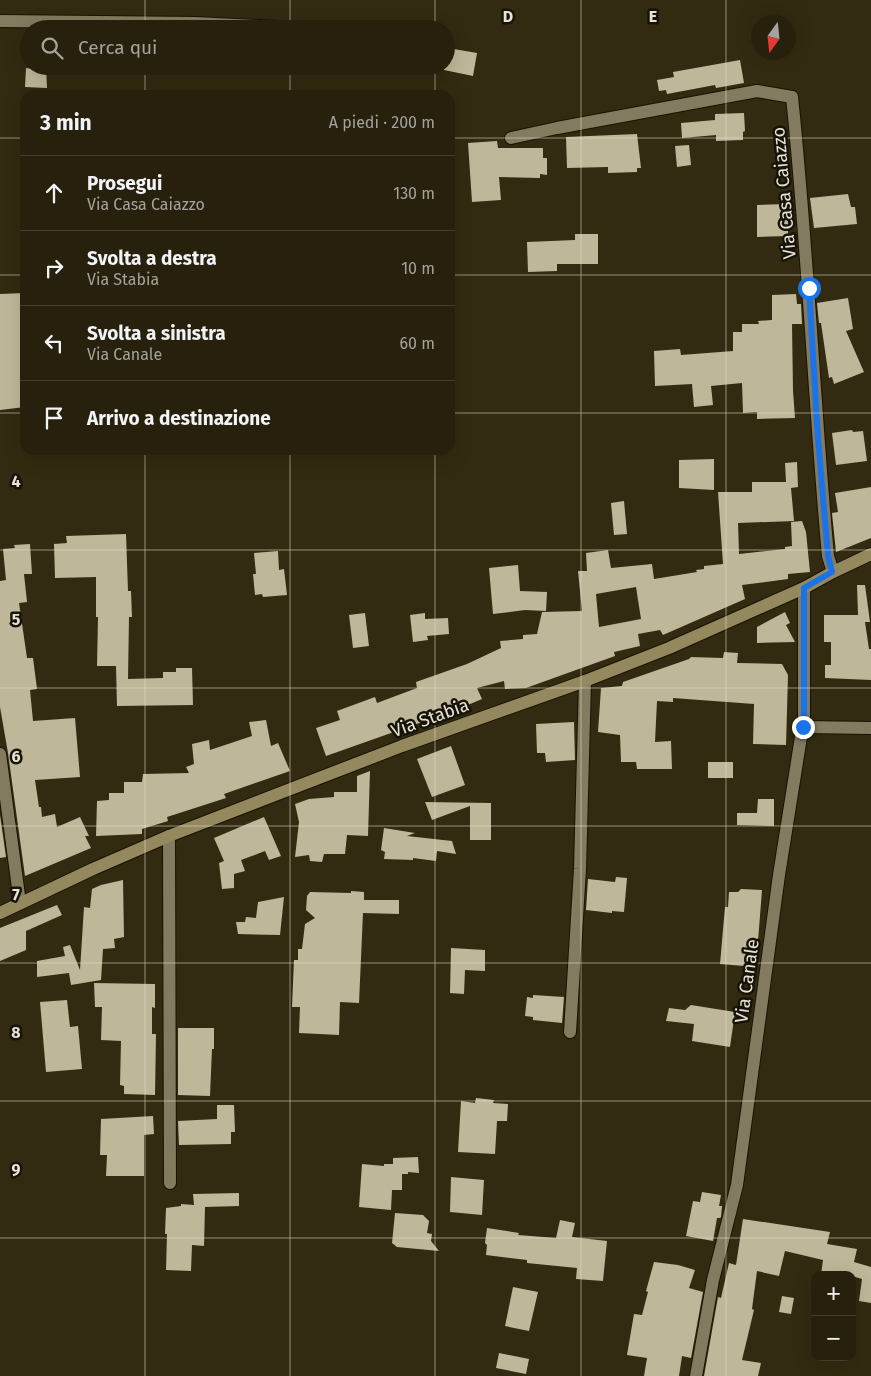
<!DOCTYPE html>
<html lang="it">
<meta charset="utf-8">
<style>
body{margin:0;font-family:"Fira Sans",sans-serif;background:#2e2816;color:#f1f3f6}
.controls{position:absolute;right:15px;bottom:15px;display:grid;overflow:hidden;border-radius:10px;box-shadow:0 5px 20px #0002}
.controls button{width:45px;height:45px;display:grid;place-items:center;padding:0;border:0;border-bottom:1px solid #423e2e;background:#26200d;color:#f1f3f6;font:25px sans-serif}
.compass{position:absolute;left:751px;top:15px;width:45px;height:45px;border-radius:50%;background:#26200d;box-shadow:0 5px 20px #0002;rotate:195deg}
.stop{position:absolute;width:15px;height:15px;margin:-11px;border:4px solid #1a73e8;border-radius:50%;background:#fff}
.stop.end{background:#1a73e8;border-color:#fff;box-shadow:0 1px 5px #0008}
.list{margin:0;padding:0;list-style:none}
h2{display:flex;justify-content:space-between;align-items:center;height:65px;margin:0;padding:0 20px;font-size:21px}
h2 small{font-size:16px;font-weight:400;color:#a4a39d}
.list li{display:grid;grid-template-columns:32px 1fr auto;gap:15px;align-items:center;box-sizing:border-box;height:75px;padding:0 20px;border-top:1px solid #423e2e}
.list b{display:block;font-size:19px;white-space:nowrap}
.list p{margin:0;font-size:16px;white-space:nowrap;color:#a4a39d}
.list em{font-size:16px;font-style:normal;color:#a4a39d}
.icon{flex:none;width:28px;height:28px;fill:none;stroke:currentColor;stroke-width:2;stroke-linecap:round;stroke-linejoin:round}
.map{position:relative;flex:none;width:871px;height:1376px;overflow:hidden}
.search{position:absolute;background:#26200d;box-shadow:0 5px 20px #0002;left:20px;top:20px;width:435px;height:55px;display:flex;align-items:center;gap:12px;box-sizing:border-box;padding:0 18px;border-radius:28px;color:#a4a39d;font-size:19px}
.panel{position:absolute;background:#26200d;box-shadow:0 5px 20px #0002;left:20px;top:90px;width:435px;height:365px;border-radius:15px}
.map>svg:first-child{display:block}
</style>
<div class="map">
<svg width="871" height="1376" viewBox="0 0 871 1376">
<rect width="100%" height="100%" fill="#322b11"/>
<g fill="#bfb799" fill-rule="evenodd">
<polygon points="448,48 477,53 473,76 444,70 444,66 446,66"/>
<polygon points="740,60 744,83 716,88 715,85 667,94 666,90 659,91 657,80 674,77 673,72"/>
<polygon points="33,66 46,66 47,88 25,87 26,68 33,69"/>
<polygon points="744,113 745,131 743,132 743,140 716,141 716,135 682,138 681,123 715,120 715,114"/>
<polygon points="637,134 641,168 637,168 637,172 608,173 608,167 567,168 566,137"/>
<polygon points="497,141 498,148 543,148 543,158 547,158 547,175 540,174 540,178 499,177 501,200 472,202 468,143"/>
<polygon points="689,145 691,165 677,167 675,146"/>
<polygon points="848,194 851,207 855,207 857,224 814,228 810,198"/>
<polygon points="788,204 788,236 757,237 757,205"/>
<polygon points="575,234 598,234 598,264 557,264 557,271 528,272 527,242 575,240"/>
<polygon points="24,293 25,407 0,410 0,294"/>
<polygon points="796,294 797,304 801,304 802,324 792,324 793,391 795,418 757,419 757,412 743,413 742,383 711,386 713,405 694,407 692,384 655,386 654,351 680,349 681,355 733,351 733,332 742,332 742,324 759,324 758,321 772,320 772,295"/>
<polygon points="848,298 853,329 846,331 864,372 834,384 832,377 829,378 821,323 819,323 817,303"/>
<polygon points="852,430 853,432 863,431 867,461 836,465 832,433"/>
<polygon points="714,459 714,490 679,488 679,460"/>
<path d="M797,462L798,487L791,488L794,521L738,523L739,554L785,549V547L792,546L791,522L802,521L806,532L810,572L788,574V579L742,585L745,599L663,635L660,630L638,634L640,646L614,652L615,656L526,688L505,689L504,681L477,688L482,699L425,723V721L326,756L316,728L340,720L337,711L375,697L377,703L417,688L416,682L467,664L501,648L500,641L523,639V635L537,634L542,612L582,611L578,571H587L586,553L608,550L611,568L652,564L654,579L697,572L696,570L704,569V566L723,564L718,492H752V482H786L785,463ZM636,587L641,619L599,627L596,594Z"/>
<polygon points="871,487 871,538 836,552 832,513 838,512 835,493"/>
<polygon points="624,501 627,534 614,535 611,503"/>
<polygon points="126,534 128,591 131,591 132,617 129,617 128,679 163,678 163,672 176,672 176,668 192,668 193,705 117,706 116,666 97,666 98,617 96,617 96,577 55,578 54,544 67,543 66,536"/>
<polygon points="30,544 32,574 24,574 27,602 19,603 27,658 33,658 37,689 30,690 33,721 75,718 80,777 35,780 39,807 41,807 42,817 55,814 57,827 80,817 89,836 85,836 91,848 25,876 8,753 0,707 0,581 6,580 3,549 15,548 14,545"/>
<polygon points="278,551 279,570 284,569 287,595 263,597 262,594 255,595 253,574 256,574 254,553"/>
<polygon points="518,565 520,591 547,592 546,611 525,610 493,614 489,568"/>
<polygon points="857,585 865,585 870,622 865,622 869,649 871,649 871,680 825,678 825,665 831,665 831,642 824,642 824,615 858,615"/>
<polygon points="785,612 790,623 786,625 795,642 757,643 757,627"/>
<polygon points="365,613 369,646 353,648 349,615"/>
<polygon points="425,613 425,619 448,618 449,634 427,636 428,640 413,642 410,615"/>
<polygon points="724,652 738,653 737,663 782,664 788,675 786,745 753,744 754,704 673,698 673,702 657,701 655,742 671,741 672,769 637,769 636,762 621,762 620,735 598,732 601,688 622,686 623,682 689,659 691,657 723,658"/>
<polygon points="266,720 271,746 278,743 290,771 224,794 226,798 167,817 168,821 142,829 142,834 96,836 97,801 109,800 109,793 124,793 124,782 142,782 143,774 189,773 186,767 194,764 192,744 209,740 210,750 252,736 249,722"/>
<polygon points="574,722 575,760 546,762 545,753 537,753 536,724"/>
<polygon points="451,746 465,785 432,797 417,759"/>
<rect x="708" y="762" width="25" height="16"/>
<polygon points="370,771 368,836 347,835 345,854 324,854 322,862 310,861 309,855 295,857 299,822 295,804 309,799 334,797 334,792 357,792 357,776"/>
<polygon points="758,799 774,799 774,826 737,825 737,813 757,813"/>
<polygon points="425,802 491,803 491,840 470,840 470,806 432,820"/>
<polygon points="0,815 6,857 0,858"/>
<polygon points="264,817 281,856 269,860 265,851 241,860 245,871 234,874 234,888 222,889 219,863 224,861 214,838"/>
<polygon points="384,828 415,833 407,836 452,841 456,854 437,851 436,861 413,858 413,860 384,859 385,852 381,850"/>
<polygon points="616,877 627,878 624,912 612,911 612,913 586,910 588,879 615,882"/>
<polygon points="123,880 124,937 114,939 115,948 103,949 101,980 71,985 69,973 37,977 37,961 65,956 63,947 70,945 80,970 84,907 90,908 92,889 101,885"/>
<polygon points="741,889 762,890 756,967 720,964 725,907 728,907 729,892 738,892"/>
<polygon points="351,891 364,892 364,900 399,900 399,914 363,913 359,1003 340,1002 339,1035 299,1033 300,1007 292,1007 294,960 298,960 298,949 302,949 305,924 315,918 306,910 307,896 310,892 351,893"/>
<polygon points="284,897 280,935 238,934 236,922 245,922 246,917 256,918 258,902"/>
<polygon points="57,905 62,915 26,931 26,950 0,961 0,928"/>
<polygon points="451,948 485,950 485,971 465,970 464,994 450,993"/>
<polygon points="94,983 155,984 155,1008 152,1007 152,1034 156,1034 155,1095 124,1094 124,1086 120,1085 121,1041 101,1040 102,1007 95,1007"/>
<polygon points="533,995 564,997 562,1023 533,1020 533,1017 525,1016 527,997 533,998"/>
<polygon points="67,1000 70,1027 78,1026 82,1069 46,1072 40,1002"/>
<polygon points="691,1005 735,1012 730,1047 692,1041 694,1024 666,1021 669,1008 685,1010"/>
<polygon points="178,1028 214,1028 214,1049 212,1049 210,1096 178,1095"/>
<polygon points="476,1098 494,1100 493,1103 508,1104 507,1121 497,1121 495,1154 458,1152 461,1101 475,1103"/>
<polygon points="217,1105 234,1105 235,1132 231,1132 231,1144 179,1145 178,1121 217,1119"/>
<polygon points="153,1116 154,1134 144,1135 144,1176 106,1176 107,1155 100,1155 101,1119"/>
<polygon points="418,1157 419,1173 408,1172 408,1174 402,1174 402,1190 392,1190 391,1210 359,1207 362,1164 384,1166 384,1164 393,1164 393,1158"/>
<polygon points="451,1177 484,1180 482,1215 450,1212"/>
<polygon points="702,1192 721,1195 719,1206 722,1206 721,1217 720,1218 717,1218 713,1241 686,1236 693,1201 700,1202"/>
<polygon points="239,1193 239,1206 205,1207 204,1246 192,1245 191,1271 166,1270 167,1234 165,1234 166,1208 181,1206 181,1204 194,1205 193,1194"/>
<polygon points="395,1213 423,1215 429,1221 427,1233 432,1234 431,1241 439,1251 397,1247 392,1243"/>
<polygon points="743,1219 830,1232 827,1244 857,1249 854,1262 871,1267 871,1303 859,1301 862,1279 852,1276 852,1275 821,1275 823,1260 785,1251 779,1276 757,1271 752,1309 754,1310 742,1360 761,1363 758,1376 704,1376 718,1297 721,1298 729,1263 736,1265"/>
<polygon points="560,1220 575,1223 572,1237 607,1241 603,1281 576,1279 577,1268 527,1263 527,1260 486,1255 487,1245 485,1243 487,1228 519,1233 518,1235 556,1238"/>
<polygon points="654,1262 678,1265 695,1270 689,1288 703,1292 691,1358 682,1356 679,1376 644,1376 647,1358 627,1355 634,1314 642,1315 648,1292 646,1291"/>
<polygon points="513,1287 538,1292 529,1331 505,1326"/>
<polygon points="782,1296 794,1298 791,1314 779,1312"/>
<polygon points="499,1353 529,1359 526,1374 496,1368"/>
</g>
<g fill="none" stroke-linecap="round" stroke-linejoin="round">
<g stroke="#1a1300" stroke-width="14">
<g id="minor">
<polyline points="0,21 195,23 321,29"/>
<path d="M511,138L557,128L757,91L792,97C808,250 814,403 828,556L833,572"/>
<polyline points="803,727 871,728"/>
<polyline points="0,754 20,903"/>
<polyline points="169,836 170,1183"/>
<polyline points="570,1032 580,869 585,681"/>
<polyline points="696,1376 713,1280 737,1185 779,875 804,718 804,588"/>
</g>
</g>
<g stroke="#1a1300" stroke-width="14">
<polyline id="secondary" points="0,913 93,869 169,836 402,746 585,681 669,648 804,588 833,572 871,554"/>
</g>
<use href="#minor" stroke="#837b5f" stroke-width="12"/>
<use href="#secondary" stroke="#94885f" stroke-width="12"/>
</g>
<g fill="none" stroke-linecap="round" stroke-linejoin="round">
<polyline stroke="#1a73e8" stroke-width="6" points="803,727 804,718 804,588 832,572 828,556 818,438 809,288"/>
</g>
<path fill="none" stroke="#e7e3d3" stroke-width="1" stroke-opacity="0.55" d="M145,0V29M290,0V29M435,0V29M581,0V1376M726,0V1376M145,66V95M290,66V95M435,66V95M0,138H25M450,138H871M0,275H25M450,275H871M0,413H25M450,413H871M145,450V1376M290,450V1376M435,450V1376M0,550H871M0,688H871M0,826H871M0,963H871M0,1101H871M0,1238H871"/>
<g text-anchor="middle" stroke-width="5" stroke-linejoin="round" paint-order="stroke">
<g font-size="18" fill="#e7e3d3" stroke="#171309">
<text transform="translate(784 193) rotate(-95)" y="6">Via Casa Caiazzo</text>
<text transform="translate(430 718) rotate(-20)" y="6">Via Stabia</text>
<text transform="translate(747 981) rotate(-82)" y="6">Via Canale</text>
</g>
</g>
<g font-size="16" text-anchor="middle" font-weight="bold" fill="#e7e3d3" stroke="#171309" stroke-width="5" stroke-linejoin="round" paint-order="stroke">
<text x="508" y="22">D</text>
<text x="653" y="22">E</text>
<text x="16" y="487">4</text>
<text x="16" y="625">5</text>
<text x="16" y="762">6</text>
<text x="16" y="900">7</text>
<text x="16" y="1038">8</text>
<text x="16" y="1175">9</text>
</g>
</svg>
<div class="controls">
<button>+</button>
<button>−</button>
</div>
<svg class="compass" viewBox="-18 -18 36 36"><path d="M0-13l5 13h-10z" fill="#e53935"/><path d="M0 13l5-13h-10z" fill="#a4a39d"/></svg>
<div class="stop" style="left:809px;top:288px"></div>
<div class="stop end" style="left:803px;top:727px"></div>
<div class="search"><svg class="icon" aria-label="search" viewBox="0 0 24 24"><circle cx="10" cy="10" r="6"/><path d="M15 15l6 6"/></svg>Cerca qui</div>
<section class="panel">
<h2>3 min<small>A piedi · 200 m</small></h2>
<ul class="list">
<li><svg class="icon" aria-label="ahead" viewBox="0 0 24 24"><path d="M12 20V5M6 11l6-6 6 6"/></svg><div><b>Prosegui</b><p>Via Casa Caiazzo</p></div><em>130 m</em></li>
<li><svg class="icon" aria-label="right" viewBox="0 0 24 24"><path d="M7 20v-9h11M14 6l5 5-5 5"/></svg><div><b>Svolta a destra</b><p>Via Stabia</p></div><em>10 m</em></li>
<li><svg class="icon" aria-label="left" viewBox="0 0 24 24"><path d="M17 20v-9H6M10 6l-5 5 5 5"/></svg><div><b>Svolta a sinistra</b><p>Via Canale</p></div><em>60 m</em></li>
<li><svg class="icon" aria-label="arrive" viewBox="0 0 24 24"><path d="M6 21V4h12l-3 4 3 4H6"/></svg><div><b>Arrivo a destinazione</b></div></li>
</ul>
</section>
</div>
